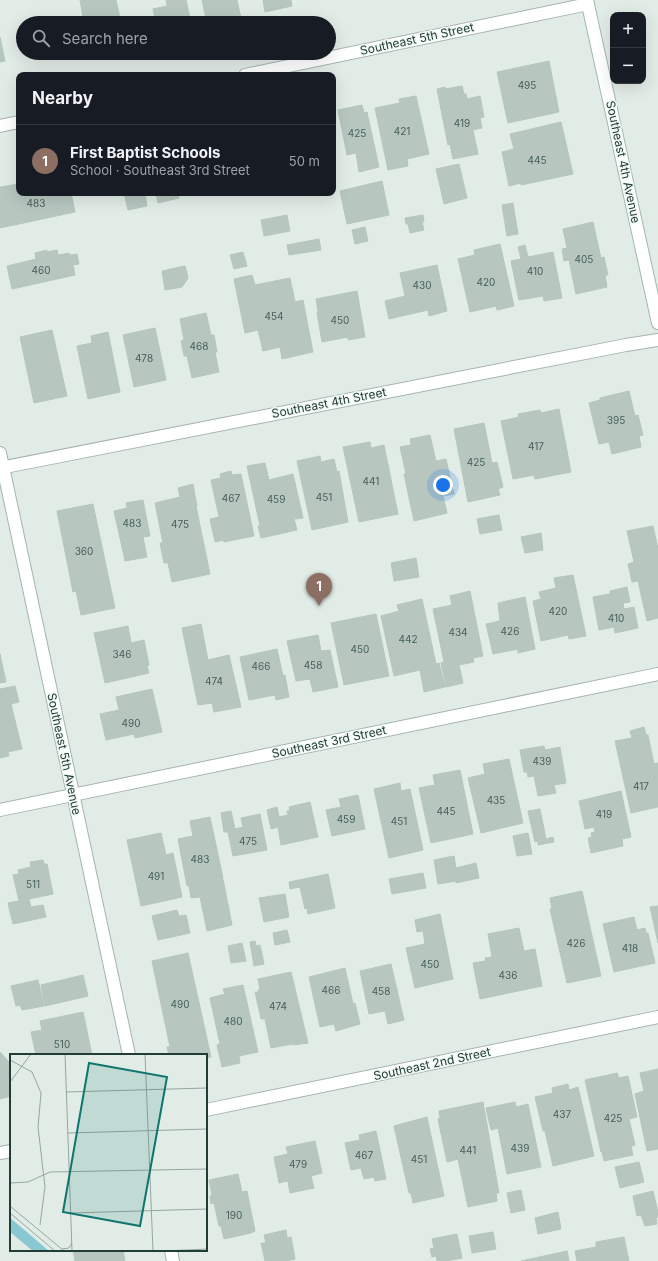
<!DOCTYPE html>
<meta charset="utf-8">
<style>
body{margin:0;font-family:Inter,sans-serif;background:#20242c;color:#f1f3f6}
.controls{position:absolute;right:12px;top:12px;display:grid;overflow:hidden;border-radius:8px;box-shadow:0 4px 16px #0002}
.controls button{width:36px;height:36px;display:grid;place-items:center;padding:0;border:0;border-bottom:1px solid #363941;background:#171b24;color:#f1f3f6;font:20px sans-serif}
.you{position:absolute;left:443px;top:485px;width:14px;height:14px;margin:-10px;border:3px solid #fff;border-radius:50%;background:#1a73e8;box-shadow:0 0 0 6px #1a73e833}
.badge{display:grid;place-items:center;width:26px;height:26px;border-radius:50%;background:#f37e59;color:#fff;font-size:13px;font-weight:700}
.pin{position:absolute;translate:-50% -33px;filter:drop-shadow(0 1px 2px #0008)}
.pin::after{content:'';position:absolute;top:21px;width:14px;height:12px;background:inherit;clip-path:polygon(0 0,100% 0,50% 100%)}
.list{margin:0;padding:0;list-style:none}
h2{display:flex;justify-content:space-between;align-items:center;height:52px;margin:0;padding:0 16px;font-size:17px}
h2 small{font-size:13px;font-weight:400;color:#9ea1a6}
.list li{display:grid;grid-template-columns:26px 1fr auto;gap:12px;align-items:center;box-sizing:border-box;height:72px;padding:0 16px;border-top:1px solid #363941}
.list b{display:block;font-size:15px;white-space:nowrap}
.list p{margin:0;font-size:13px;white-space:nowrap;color:#9ea1a6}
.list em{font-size:13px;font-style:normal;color:#9ea1a6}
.icon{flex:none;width:22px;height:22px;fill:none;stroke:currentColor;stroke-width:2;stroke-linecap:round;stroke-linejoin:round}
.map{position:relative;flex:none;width:658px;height:1261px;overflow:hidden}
.search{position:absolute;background:#171b24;box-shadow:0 4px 16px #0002;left:16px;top:16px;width:320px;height:44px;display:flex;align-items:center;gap:10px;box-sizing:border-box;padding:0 14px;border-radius:22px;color:#9ea1a6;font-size:15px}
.panel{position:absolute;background:#171b24;box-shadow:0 4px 16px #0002;left:16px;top:72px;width:320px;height:124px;border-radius:8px}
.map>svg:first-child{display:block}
</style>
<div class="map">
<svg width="658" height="1261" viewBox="0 0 658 1261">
<rect width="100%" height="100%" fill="#e2ece7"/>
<g fill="#b7c7c0" stroke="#b4c6be">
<polygon points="80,0 116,0 121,23 84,23"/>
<polygon points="166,0 186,0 191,23 156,23 153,9 167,6"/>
<polygon points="202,0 237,0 242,23 225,23 225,20 207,23"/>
<polygon points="263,0 291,0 292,6 265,12"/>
<polygon points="23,29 23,53 18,30"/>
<polygon points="0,37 5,61 0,62"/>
<polygon points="549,61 559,112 508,123 497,72"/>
<polygon points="462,86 464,94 466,94 467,99 480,96 484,117 480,118 482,128 473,130 478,154 453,159 450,144 448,145 437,89 445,87 445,89"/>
<polygon points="416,96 429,154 407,159 408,166 388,170 375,108 400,103 399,99"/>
<polygon points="362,105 364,113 367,112 379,167 359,172 356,153 347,155 338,110"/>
<polygon points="561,122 573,174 521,185 521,183 509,186 502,152 514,149 510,134"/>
<polygon points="459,164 467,198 444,204 436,169"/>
<polygon points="382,181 389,215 347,224 340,191"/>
<polygon points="19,184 19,193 71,193 75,212 0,228 0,187"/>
<polygon points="124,193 145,193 147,206 128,210"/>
<polygon points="156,193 178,193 179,198 158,203"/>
<polygon points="513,203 518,234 507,236 502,205"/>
<polygon points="287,215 290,231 264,236 261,220"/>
<polygon points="423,215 424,222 422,222 424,230 410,233 408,224 406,224 405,218"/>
<polygon points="593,222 601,258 604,257 608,275 605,275 607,287 576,294 569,260 564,261 562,249 567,248 563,229"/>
<polygon points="365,227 368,241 355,244 352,230"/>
<polygon points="319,239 321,250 289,255 287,245"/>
<polygon points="500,244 514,306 497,310 496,306 470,312 458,259 475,255 474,250"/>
<polygon points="525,245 528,257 553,252 562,298 544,301 543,296 519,300 511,261 521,259 518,247"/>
<polygon points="47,250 47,252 57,250 58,255 69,253 70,255 77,254 79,264 73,265 75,275 12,289 7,266 36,259 35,253"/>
<polygon points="243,252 247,266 234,269 230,255"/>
<polygon points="437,265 447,311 429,316 428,310 389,319 385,301 405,296 400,273"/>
<polygon points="185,266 188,278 182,287 165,290 162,271"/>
<polygon points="252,275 255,285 290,278 295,302 303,300 313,352 282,359 280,347 263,351 258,330 245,333 234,279"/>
<polygon points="357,291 365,337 348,340 348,337 322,342 317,313 318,312 316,299"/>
<polygon points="206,313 211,335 214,335 217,352 215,352 219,372 192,378 187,356 184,356 181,341 184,340 180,319"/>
<polygon points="155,328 166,380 134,387 123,335"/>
<polygon points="52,330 67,396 34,403 20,337"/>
<polygon points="108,332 120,392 88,399 77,346 92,343 91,336"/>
<polygon points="629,391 635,416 638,415 643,435 639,436 641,447 612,454 609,442 599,444 589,403 600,400 600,398"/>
<polygon points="559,409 571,472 535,479 534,475 513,479 501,421 519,417 518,414 540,410 541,413"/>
<polygon points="484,423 492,463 497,462 503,487 498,489 500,495 468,502 454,429"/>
<polygon points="430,435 436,461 446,459 454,494 443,496 447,513 414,521 404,474 406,474 400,447 411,445 410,439"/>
<polygon points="370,442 371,448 384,445 398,514 359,522 343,447"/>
<polygon points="320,456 321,462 334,459 337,472 339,471 348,522 312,530 297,461"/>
<polygon points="265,463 269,480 293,474 303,518 294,519 297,530 261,538 258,526 260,526 247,466"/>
<polygon points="231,471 232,475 241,474 254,536 224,542 223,540 215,542 210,519 219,517 211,480 221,478 220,474"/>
<polygon points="193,484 197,506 196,506 210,574 172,582 168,563 164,563 160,543 163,543 155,503 180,497 178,488"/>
<polygon points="143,500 150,536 143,537 147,557 125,561 114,511 127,508 126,503"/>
<polygon points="93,504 115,608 81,615 76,591 73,592 57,511"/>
<polygon points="499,515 502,530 480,534 477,519"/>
<polygon points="653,526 658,549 658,618 647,621 638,581 632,582 628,564 634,562 627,531"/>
<polygon points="541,533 543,550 525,553 521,537"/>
<polygon points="416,558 419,577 394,581 391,563"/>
<polygon points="573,575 586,636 569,639 568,635 541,641 533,601 541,599 539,592 556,588 554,578"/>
<polygon points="627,587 630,602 623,603 624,609 634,607 638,628 615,633 614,627 599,630 593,597 610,594 610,591"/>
<polygon points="470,591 483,656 473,658 474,662 459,665 463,683 446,687 441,663 444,662 433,609 452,605 450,596"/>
<polygon points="525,597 535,649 518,653 518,649 493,654 486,624 500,621 498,603"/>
<polygon points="422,599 436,664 439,663 445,687 424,692 420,670 394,676 381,616 399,611 397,605"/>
<polygon points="376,614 389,676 344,685 331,623"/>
<polygon points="201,624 208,660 229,655 241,707 214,712 212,703 198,705 182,628"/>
<polygon points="128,626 131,643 144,640 149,665 147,666 149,673 105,683 94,633"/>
<polygon points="318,635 321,651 330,650 338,687 313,692 310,679 296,681 287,641"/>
<polygon points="277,649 283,676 285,675 289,697 276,700 275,695 249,700 240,657"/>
<polygon points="0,654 6,682 0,683"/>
<polygon points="15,686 19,702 11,704 22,749 8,752 9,756 0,758 0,689"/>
<polygon points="152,689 162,732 135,738 134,734 106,740 100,714 119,710 116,697"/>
<polygon points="644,727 646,735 648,735 654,764 658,763 658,807 631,813 615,741 632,738 630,731"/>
<polygon points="544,746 545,750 560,747 566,783 554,785 556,793 538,796 534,776 528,777 527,772 524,772 520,750"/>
<polygon points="509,759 523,823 481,833 468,778 485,774 483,764"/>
<polygon points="460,770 473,834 431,843 419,788 435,785 433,775"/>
<polygon points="400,783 401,791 410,789 423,850 389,858 374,789"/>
<polygon points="621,791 631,837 622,839 623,846 591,853 588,838 592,837 591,833 595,832 594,827 585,829 579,801"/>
<polygon points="358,795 365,829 332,836 326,810 341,807 339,799"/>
<polygon points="310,802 318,837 281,845 278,827 271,829 267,810 277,807 279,817 288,815 287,811 290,810 289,807"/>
<polygon points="540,809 546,839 553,837 554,842 538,845 538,841 535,842 528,811"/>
<polygon points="231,811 235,829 243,827 241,818 260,814 267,850 233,856 228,832 224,832 221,813"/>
<polygon points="210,817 223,878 187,886 178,839 193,836 190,821"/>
<polygon points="161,833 166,855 173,853 182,897 141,906 127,840"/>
<polygon points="528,833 532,854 517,856 513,836"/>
<polygon points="454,856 456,868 476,863 479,878 456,883 456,881 438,884 434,860"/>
<polygon points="43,860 44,864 47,864 53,894 29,899 31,907 43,905 46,917 13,924 8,903 19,901 13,875 19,874 18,870 31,867 30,862"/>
<polygon points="423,873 426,888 392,894 389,879"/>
<polygon points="328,874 335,908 308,914 307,908 305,909 300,887 290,889 289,882"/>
<polygon points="223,879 232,925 207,931 200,897 191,898 189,886"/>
<polygon points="582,891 601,976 567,983 550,909 552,909 550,898"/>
<polygon points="285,894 289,917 264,922 259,898"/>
<polygon points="658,906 658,943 650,907"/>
<polygon points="177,910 179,916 186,915 190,933 158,940 152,916"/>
<polygon points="440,914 453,979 415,988 406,948 425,944 423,931 417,932 415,920"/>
<polygon points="634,917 637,930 645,928 646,933 648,933 655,963 614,972 603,924"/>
<polygon points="519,928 524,951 535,949 542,986 480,999 473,963 486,961 485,958 492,957 488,934"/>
<polygon points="287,930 290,942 275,945 273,933"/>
<polygon points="255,941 256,946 260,945 264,964 254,966 250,942"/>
<polygon points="242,943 246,961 231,963 228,946"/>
<polygon points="188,953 211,1057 206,1058 206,1055 169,1055 167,1047 170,1047 152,961"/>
<polygon points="391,964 404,1020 388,1024 385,1011 369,1014 360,971"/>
<polygon points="345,968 353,1004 355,1003 360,1024 336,1031 334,1024 320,1027 309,977"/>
<polygon points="291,972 308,1043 293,1045 292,1044 271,1048 265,1019 261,1019 255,992 259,992 258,990 260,989 258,979"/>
<polygon points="83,975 88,996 45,1006 41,985"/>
<polygon points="38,980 44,1006 22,1010 20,1005 16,1006 11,986"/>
<polygon points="243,985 258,1052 239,1056 240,1063 222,1067 217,1045 220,1044 210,998 225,994 223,989"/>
<polygon points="83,1012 92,1055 36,1055 31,1032 42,1030 40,1021"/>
<polygon points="0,1052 11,1064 11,1096 0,1099"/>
<polygon points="658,1069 658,1149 647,1151 635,1094 644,1091 640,1073"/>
<polygon points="617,1073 619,1078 628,1076 637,1117 629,1119 635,1145 631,1146 633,1155 604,1161 602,1152 601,1152 585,1080"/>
<polygon points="568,1084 569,1090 578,1087 594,1156 553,1166 545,1131 543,1131 535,1097 553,1093 552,1088"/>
<polygon points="483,1102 499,1193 496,1193 497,1201 468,1207 458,1159 447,1162 438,1119 440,1118 439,1111"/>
<polygon points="515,1102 516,1107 528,1104 541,1167 507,1174 498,1128 491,1130 486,1108"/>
<polygon points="427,1117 444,1196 413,1203 411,1193 409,1193 394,1126"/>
<polygon points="376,1131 386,1179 375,1181 374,1177 364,1179 361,1168 351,1170 345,1143 360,1140 359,1135"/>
<polygon points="315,1141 322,1173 311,1176 314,1188 290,1193 288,1181 279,1183 274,1157 288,1154 286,1147"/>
<polygon points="639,1162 644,1182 620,1188 615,1167"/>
<polygon points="238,1174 242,1192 247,1191 255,1231 251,1233 224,1239 221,1226 219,1226 214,1203 211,1204 210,1196 212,1195 209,1180"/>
<polygon points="521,1190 525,1210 511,1213 507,1193"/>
<polygon points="653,1191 658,1212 658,1217 656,1218 657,1224 645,1226 641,1215 637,1216 633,1196"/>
<polygon points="558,1212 561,1229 538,1234 535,1218"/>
<polygon points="286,1230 287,1238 291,1237 295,1259 286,1261 265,1261 261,1243 266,1243 264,1235"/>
<polygon points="493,1232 496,1249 472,1253 469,1236"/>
<polygon points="457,1234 462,1258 446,1261 437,1261 436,1256 432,1257 430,1249 434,1248 432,1239"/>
<polygon points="624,1237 629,1261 577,1261 575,1251 596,1247 596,1242"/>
<polygon points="73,1250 123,1250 125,1261 75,1261"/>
<polygon points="567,1251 569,1261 521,1261"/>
</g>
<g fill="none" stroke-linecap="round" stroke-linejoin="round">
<g stroke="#a5b4ae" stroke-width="14">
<g id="street">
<polyline points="245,75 588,4"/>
<polyline points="0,126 19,122"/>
<polyline points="0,453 129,1055"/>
<polyline points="0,468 626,345 658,340"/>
<polyline points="0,810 658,674"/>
<polyline points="206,1110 658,1017"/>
<polyline points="0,1153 11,1151"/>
<polyline points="171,1250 173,1261"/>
</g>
</g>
<g stroke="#a0b8af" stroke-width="14">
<polyline id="secondary" points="587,0 658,323"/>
</g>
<use href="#street" stroke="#fff" stroke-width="12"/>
<use href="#secondary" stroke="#fff" stroke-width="12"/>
</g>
<g text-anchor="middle" stroke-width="3" stroke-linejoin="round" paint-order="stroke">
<g font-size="10" fill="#476058">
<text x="527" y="89">495</text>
<text x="462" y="127">419</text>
<text x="402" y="135">421</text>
<text x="357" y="137">425</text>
<text x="537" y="164">445</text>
<text x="36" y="207">483</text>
<text x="584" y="263">405</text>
<text x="41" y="274">460</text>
<text x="535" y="275">410</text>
<text x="486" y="286">420</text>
<text x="422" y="289">430</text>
<text x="274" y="320">454</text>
<text x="340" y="324">450</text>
<text x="199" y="350">468</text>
<text x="144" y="362">478</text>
<text x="616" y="424">395</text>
<text x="536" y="450">417</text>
<text x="476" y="466">425</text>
<text x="371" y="485">441</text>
<text x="324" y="501">451</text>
<text x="231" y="502">467</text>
<text x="276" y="503">459</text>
<text x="132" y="527">483</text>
<text x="180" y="528">475</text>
<text x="84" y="555">360</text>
<text x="558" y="615">420</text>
<text x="616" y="622">410</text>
<text x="510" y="635">426</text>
<text x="458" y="636">434</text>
<text x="408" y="643">442</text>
<text x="360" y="653">450</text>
<text x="122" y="658">346</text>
<text x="313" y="669">458</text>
<text x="261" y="670">466</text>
<text x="214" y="685">474</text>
<text x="131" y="727">490</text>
<text x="542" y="765">439</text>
<text x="641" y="790">417</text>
<text x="496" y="804">435</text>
<text x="446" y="815">445</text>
<text x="604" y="818">419</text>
<text x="346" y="823">459</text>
<text x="399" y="825">451</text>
<text x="248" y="845">475</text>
<text x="200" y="863">483</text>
<text x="156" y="880">491</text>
<text x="33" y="888">511</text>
<text x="576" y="947">426</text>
<text x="630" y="952">418</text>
<text x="430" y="968">450</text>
<text x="508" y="979">436</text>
<text x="331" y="994">466</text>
<text x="381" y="995">458</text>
<text x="180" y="1008">490</text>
<text x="278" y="1010">474</text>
<text x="233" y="1025">480</text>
<text x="62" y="1048">510</text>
<text x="562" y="1118">437</text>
<text x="613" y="1122">425</text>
<text x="520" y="1152">439</text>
<text x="468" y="1154">441</text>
<text x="364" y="1159">467</text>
<text x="419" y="1163">451</text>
<text x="298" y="1168">479</text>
<text x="234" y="1219">190</text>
</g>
<g font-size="12" fill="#223d36" stroke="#f2f9f5">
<text transform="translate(417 39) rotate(-12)" y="4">Southeast 5th Street</text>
<text transform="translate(623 162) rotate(78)" y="4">Southeast 4th Avenue</text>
<text transform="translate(329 403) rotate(-11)" y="4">Southeast 4th Street</text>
<text transform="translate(329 742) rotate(-12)" y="4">Southeast 3rd Street</text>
<text transform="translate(64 754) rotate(78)" y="4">Southeast 5th Avenue</text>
<text transform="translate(432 1064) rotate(-12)" y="4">Southeast 2nd Street</text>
</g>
</g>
<g transform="translate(10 1054)">
<rect width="197" height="197" fill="#e2ece7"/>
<path d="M0,164L11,173L39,197H23L0,178Z" fill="#89c7d2"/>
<path fill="none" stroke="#95a6a0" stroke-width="1" d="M55,0L62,197M135,0L143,197M0,6L22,18L31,39L28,73L35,133L30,171M0,28L21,0M56,38L197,34M58,79L197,75M0,129L18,128L40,118L197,115M0,152L54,197M0,159L45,197M61,159L197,155M52,195L59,194L62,189M154,197L197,195"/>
<path fill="#0f766e" fill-opacity="0.15" stroke="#0f766e" stroke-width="2" d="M79,9L157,23L130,172L53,158Z"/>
<rect width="197" height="197" fill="none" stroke="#223d36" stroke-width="2"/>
</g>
</svg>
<div class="controls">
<button>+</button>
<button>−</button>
</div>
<div class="you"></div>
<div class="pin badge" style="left:319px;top:606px;background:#8d6e63">1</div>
<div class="search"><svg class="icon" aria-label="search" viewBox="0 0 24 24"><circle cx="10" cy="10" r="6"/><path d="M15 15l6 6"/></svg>Search here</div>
<section class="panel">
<h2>Nearby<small></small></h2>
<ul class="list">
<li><span class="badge" style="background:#8d6e63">1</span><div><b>First Baptist Schools</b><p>School · Southeast 3rd Street</p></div><em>50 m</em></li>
</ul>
</section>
</div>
